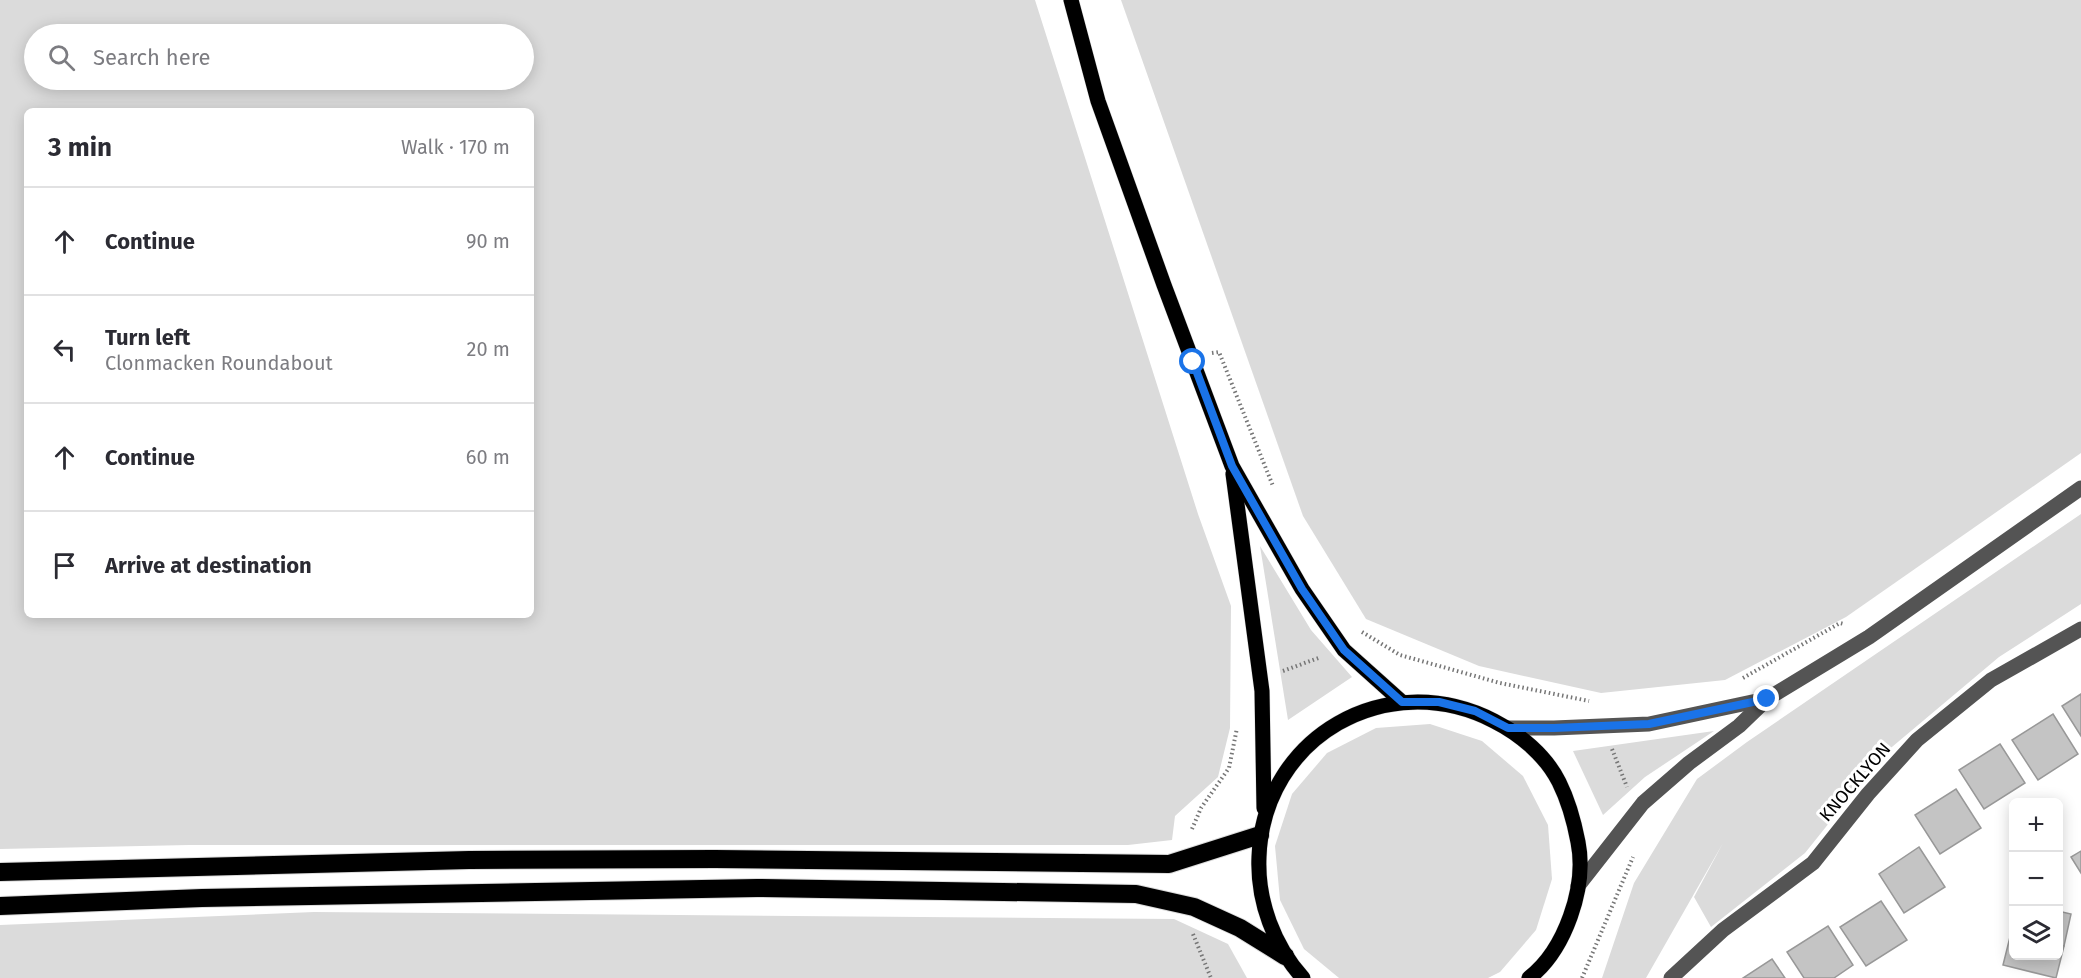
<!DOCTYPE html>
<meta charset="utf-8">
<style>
body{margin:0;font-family:"Fira Sans",sans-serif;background:#f7f7f7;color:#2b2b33}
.controls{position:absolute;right:18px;bottom:18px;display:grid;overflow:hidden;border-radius:9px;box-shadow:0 3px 15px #0003}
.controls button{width:54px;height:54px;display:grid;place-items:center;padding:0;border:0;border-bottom:2px solid #e1e1e2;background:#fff;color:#2b2b33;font:30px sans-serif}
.stop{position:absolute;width:18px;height:18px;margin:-14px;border:4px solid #1a73e8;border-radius:50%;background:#fff}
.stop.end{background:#1a73e8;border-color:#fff;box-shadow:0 2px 6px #0008}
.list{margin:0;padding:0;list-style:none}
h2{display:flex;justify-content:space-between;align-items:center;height:78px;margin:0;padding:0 24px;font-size:26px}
h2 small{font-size:20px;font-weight:400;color:#7c7c81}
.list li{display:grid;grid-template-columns:39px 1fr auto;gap:18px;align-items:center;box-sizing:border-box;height:108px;padding:0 24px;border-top:2px solid #e1e1e2}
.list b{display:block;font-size:22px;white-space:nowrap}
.list p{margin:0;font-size:20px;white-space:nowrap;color:#7c7c81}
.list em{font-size:20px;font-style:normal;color:#7c7c81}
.icon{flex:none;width:33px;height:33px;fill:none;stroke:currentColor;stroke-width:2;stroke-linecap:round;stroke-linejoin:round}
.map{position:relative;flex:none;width:2081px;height:978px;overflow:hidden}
.search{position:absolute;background:#fff;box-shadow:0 3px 15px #0003;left:24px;top:24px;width:510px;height:66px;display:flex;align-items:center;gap:15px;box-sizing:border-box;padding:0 21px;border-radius:33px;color:#7c7c81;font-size:22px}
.panel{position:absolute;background:#fff;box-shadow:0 3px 15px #0003;left:24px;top:108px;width:510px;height:510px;border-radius:9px}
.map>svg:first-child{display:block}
</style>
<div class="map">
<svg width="2081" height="978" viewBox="0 0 2081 978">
<rect width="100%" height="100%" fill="#fff"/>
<g fill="#dbdbdb" fill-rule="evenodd">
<path d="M0,0H1035L1198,514L1231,606L1230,728L1218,777L1175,816L1172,840L1128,845H189L0,849ZM34,34H524V80H34ZM27,111H531V615H27Z"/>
<polygon points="1121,0 2081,0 2081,453 1846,617 1725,680 1601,693 1479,666 1366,619 1303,516"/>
<polygon points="2081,514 2081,604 1999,657 1886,752 1805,853 1711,927 1694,897 1723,843 1646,978 1602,978 1634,883 1697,779 1747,742"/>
<polygon points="1260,546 1311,630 1352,677 1288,720"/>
<polygon points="1430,724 1482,741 1523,776 1548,825 1552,879 1536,930 1500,972 1488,978 1339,978 1304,949 1280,900 1275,846 1292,794 1327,753 1376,728"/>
<polygon points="1714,731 1645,777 1603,815 1573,751"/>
<polygon points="314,912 1174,919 1228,944 1247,978 0,978 0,925"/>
</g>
<g fill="#c4c4c4" stroke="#989898" stroke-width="1.5">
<polygon points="2081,694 2081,736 2062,706"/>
<polygon points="2053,714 2078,754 2038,780 2012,740"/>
<polygon points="2000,744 2025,783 1984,809 1959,770"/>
<polygon points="1956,789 1981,828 1940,854 1915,815"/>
<polygon points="1919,847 1945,887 1904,913 1879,874"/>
<polygon points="2081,851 2081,873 2071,857"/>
<polygon points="1881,901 1907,940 1866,966 1840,927"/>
<polygon points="2058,911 2071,914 2064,946 2058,945"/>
<polygon points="1828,926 1853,965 1834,978 1804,978 1787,952"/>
<polygon points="2011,933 2014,934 2014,956 2058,956 2058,945 2064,946 2056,978 2003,965"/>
<polygon points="1772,959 1785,978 1743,978"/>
</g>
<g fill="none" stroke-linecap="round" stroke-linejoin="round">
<g stroke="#dbdbdb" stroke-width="16">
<g id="major">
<polyline points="1071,0 1098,101 1164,285 1232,466 1302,589 1344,650 1402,702"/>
<polyline points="1233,474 1262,691 1264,808"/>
<path d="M1303,978C1274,946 1257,901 1259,857C1263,737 1387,666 1494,721C1520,734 1546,756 1559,782C1569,802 1574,821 1578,842C1587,887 1565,950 1529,978"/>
</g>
</g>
<g stroke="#dbdbdb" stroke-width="20">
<g id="highway">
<polyline points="0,872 469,860 715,859 1169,864 1260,835"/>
<polyline points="0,906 202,898 757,888 1136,894 1194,907 1240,928 1285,956"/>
</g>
</g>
<g stroke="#767676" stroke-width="4" stroke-dasharray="1.5 3" stroke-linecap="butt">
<polyline points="1212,353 1219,352 1273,486"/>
<polyline points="1362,632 1400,655 1500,683 1589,701"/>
<polyline points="1283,671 1321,657"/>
<polyline points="1743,678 1840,623 1844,624"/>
<polyline points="1612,749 1627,787"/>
<polyline points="1192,829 1201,808 1229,768 1237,728"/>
<polyline points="1193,934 1211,978"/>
<polyline points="1582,978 1633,857"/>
</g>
<g stroke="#545454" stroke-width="15">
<polyline points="1508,728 1554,728 1649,724 1766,699"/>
<polyline points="1578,886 1643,803 1689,763 1739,726 1767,699 1869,637 2081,488"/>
<polyline points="1671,978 1723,930 1813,863 1868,794 1917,740 1991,680 2081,629"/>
</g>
<use href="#major" stroke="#000" stroke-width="15"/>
<use href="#highway" stroke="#000" stroke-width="18"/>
</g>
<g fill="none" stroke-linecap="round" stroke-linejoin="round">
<polyline stroke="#1a73e8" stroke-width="8" points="1193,362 1232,466 1302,589 1344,650 1402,702 1439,702 1475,711 1508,728 1554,728 1649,724 1767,699"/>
</g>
<g text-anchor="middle" stroke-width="6" stroke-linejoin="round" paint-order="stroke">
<g font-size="18" fill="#000" stroke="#fff">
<text transform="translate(1855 782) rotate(-49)" y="6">KNOCKLYON</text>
</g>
</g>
</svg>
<div class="controls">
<button>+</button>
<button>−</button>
<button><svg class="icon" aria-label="layers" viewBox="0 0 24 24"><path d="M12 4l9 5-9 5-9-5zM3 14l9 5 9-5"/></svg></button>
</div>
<div class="stop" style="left:1193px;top:362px"></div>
<div class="stop end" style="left:1767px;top:699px"></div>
<div class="search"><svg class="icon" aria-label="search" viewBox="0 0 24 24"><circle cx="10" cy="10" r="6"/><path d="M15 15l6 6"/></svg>Search here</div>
<section class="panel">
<h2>3 min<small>Walk · 170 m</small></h2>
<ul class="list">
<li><svg class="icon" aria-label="ahead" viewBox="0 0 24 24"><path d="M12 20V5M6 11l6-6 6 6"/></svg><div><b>Continue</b></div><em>90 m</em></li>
<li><svg class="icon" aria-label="left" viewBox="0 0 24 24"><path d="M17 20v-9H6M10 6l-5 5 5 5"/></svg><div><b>Turn left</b><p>Clonmacken Roundabout</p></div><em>20 m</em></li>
<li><svg class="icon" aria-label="ahead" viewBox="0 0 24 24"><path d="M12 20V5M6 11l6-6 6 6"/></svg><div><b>Continue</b></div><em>60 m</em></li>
<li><svg class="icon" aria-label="arrive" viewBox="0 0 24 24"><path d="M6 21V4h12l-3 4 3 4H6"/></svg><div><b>Arrive at destination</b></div></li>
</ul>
</section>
</div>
